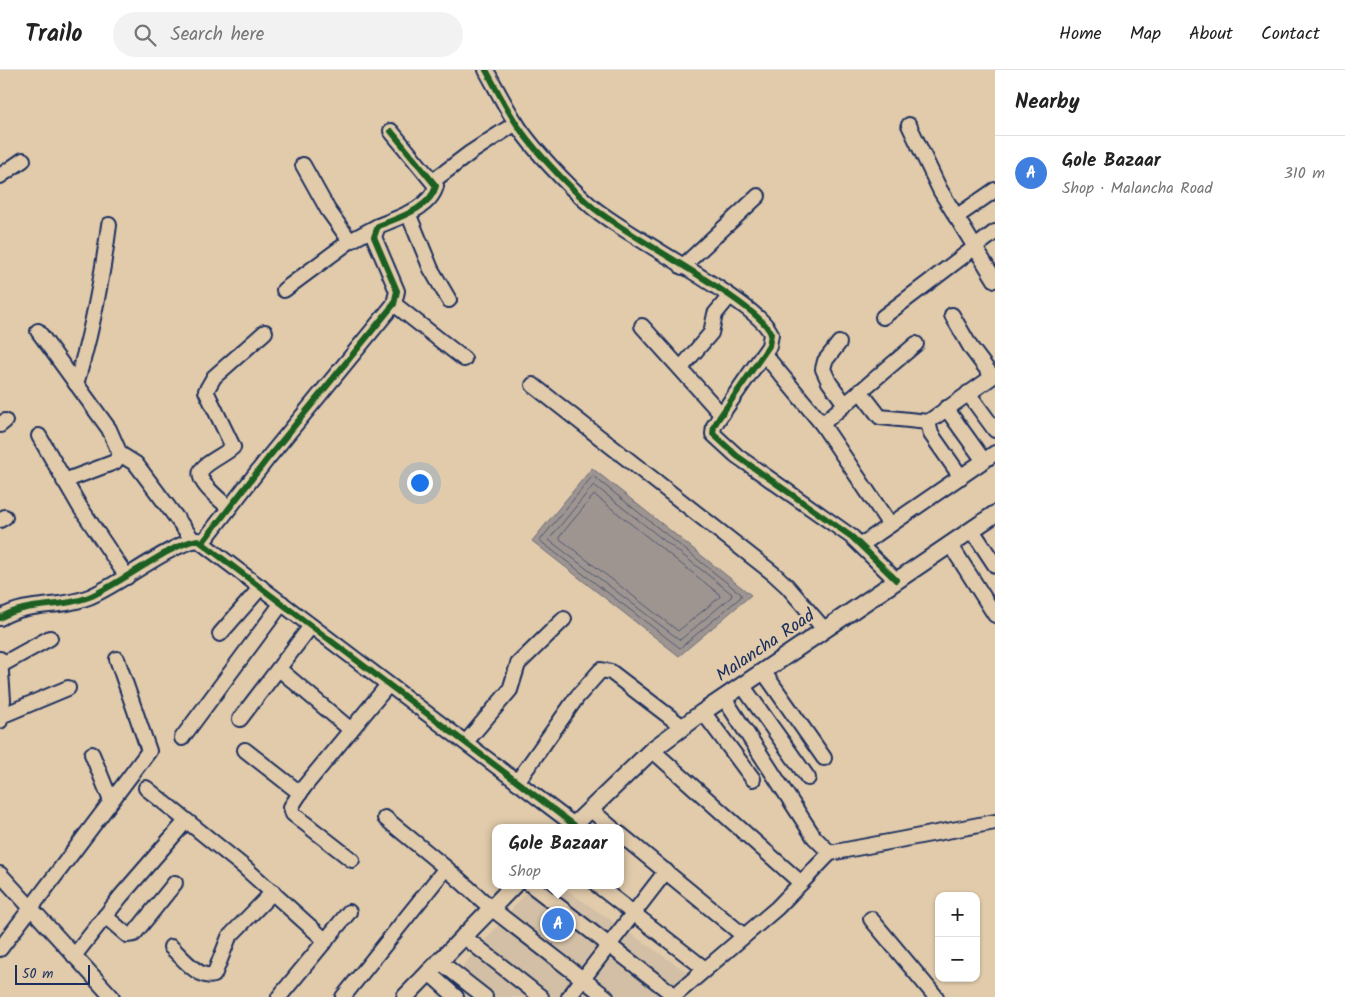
<!DOCTYPE html>
<meta charset="utf-8">
<style>
body{margin:0;font-family:Kalam,sans-serif;background:#f2f2f2;color:#222}
.controls{position:absolute;right:15px;bottom:15px;display:grid;overflow:hidden;border-radius:10px;box-shadow:0 1px 4px #0004}
.controls button{width:45px;height:45px;display:grid;place-items:center;padding:0;border:0;border-bottom:1px solid #e0e0e0;background:#fff;color:#222;font:25px sans-serif}
.scale{position:absolute;left:15px;bottom:12px;width:75px;box-sizing:border-box;padding-left:5px;border:2px solid #1b2f5e;border-top:0;font-size:14px;line-height:18px;white-space:nowrap;color:#1b2f5e;-webkit-text-stroke:4px #e1cbab;paint-order:stroke}
.you{position:absolute;left:419px;top:412px;width:18px;height:18px;margin:-12px;border:4px solid #fff;border-radius:50%;background:#1a73e8;box-shadow:0 0 0 8px #1a73e833}
.badge{display:grid;place-items:center;width:32px;height:32px;border-radius:50%;background:#1f6fb2;color:#fff;font-size:16px;font-weight:700}
.pin{position:absolute;translate:-50% -50%;border:2px solid #fff;box-shadow:0 1px 5px #0006}
.popup{position:absolute;left:492px;top:754px;width:132px;height:65px;box-sizing:border-box;display:grid;place-content:center;border-radius:10px;background:#fff;filter:drop-shadow(0 1px 4px #0005);font-size:16px;white-space:nowrap;color:#767676}
.popup b{font-size:19px;color:#222}
.popup::after{content:'';position:absolute;left:50%;top:100%;margin-left:-10px;border:10px solid transparent;border-top-color:#fff}
.list{margin:0;padding:0;list-style:none}
h2{display:flex;justify-content:space-between;align-items:center;height:65px;margin:0;padding:0 20px;font-size:21px}
h2 small{font-size:16px;font-weight:400;color:#767676}
.list li{display:grid;grid-template-columns:32px 1fr auto;gap:15px;align-items:center;box-sizing:border-box;height:75px;padding:0 20px;border-top:1px solid #e0e0e0}
.list b{display:block;font-size:19px;white-space:nowrap}
.list p{margin:0;font-size:16px;white-space:nowrap;color:#767676}
.list em{font-size:16px;font-style:normal;color:#767676}
.icon{flex:none;width:28px;height:28px;fill:none;stroke:currentColor;stroke-width:2;stroke-linecap:round;stroke-linejoin:round}
.map{position:relative;flex:none;width:995px;height:927px;overflow:hidden}
header{display:flex;align-items:center;gap:30px;box-sizing:border-box;height:70px;padding:0 25px;background:#fff;border-bottom:1px solid #e0e0e0}
header strong{font-size:24px}
nav{display:flex;gap:28px;margin-inline-start:auto;font-size:18px}
.search{width:350px;height:45px;background:#f2f2f2;display:flex;align-items:center;gap:12px;box-sizing:border-box;padding:0 18px;border-radius:28px;color:#767676;font-size:19px}
main{display:flex}
aside{flex:1;background:#fff}
.map>svg:first-child{display:block}
</style>
<header>
<strong>Trailo</strong>
<div class="search"><svg class="icon" aria-label="search" viewBox="0 0 24 24"><circle cx="10" cy="10" r="6"/><path d="M15 15l6 6"/></svg>Search here</div>
<nav><a>Home</a><a>Map</a><a>About</a><a>Contact</a></nav>
</header>
<main>
<div class="map">
<svg width="995" height="927" viewBox="0 0 995 927">
<rect width="100%" height="100%" fill="#e1cbab"/>
<filter id="ink" filterUnits="userSpaceOnUse"><feTurbulence type="fractalNoise" baseFrequency=".02" numOctaves="2"/><feDisplacementMap in="SourceGraphic" scale="10" xChannelSelector="R" yChannelSelector="G"/><feConvolveMatrix kernelMatrix="1 2 1 2 8 2 1 2 1" color-interpolation-filters="sRGB"/></filter>
<g filter="url(#ink)">
<polygon fill="#d2bfa5" points="533,815 559,815 690,904 671,927 436,927"/>
<polygon fill="#9e9591" stroke="#6a6c7d" points="592,398 751,525 679,586 532,471"/>
<g fill="none" stroke-linecap="round" stroke-linejoin="round">
<g stroke="#4f5872" stroke-width="1">
<polygon points="593,406 741,524 741,527 680,578 540,471"/>
<polygon points="594,415 732,524 731,527 680,570 549,470"/>
<polygon points="596,426 719,524 720,527 678,561 560,469 560,466 593,426"/>
</g>
<g stroke="#1b2f5e" stroke-width="18">
<g id="minor">
<path d="M486,0C496,18 505,36 516,53C531,77 568,116 590,135C623,165 760,233 771,264L769,276L719,348L714,356L713,364L737,386L852,467L896,510"/>
<polyline points="909,55 940,120 995,210"/>
<polyline points="303,95 328,140 350,171"/>
<polyline points="0,106 23,90"/>
<polyline points="433,111 470,83 516,53"/>
<polyline points="408,143 431,199 449,230"/>
<polyline points="956,147 995,120"/>
<polyline points="682,197 758,126"/>
<polyline points="284,220 350,171 378,156"/>
<polyline points="394,234 464,289"/>
<polyline points="952,245 971,278 992,306"/>
<polyline points="883,247 995,162"/>
<polyline points="642,256 721,344"/>
<polyline points="38,261 109,359 120,384 115,392 64,411"/>
<polyline points="839,273 825,291 823,299 829,312 845,334"/>
<polyline points="764,284 822,354 890,455"/>
<polyline points="681,298 711,263 715,244 729,227"/>
<path d="M76,314C92,262 102,209 109,155"/>
<polyline points="533,315 774,504 787,516 824,559"/>
<polyline points="860,321 880,347 928,352"/>
<polyline points="968,323 995,360"/>
<polyline points="946,338 984,391"/>
<polyline points="822,354 916,274"/>
<polyline points="0,355 5,351"/>
<polyline points="39,366 80,437 127,507"/>
<polyline points="120,384 136,394 193,470"/>
<polyline points="961,407 931,364 928,352 995,305"/>
<path d="M229,438C222,431 196,412 201,401C205,393 226,384 233,377L206,321L214,307L265,262"/>
<polyline points="0,450 5,447"/>
<polyline points="972,460 995,495"/>
<path d="M203,472L268,388L394,234L397,221L374,167L378,156C397,148 430,139 436,116L391,61"/>
<polyline points="950,474 995,545"/>
<polyline points="861,475 995,383"/>
<path d="M0,548C28,531 60,539 89,527C119,515 171,473 198,470L574,755"/>
<polyline points="220,564 261,517"/>
<polyline points="0,589 3,630 0,651"/>
<polyline points="1,595 50,568"/>
<polyline points="279,599 351,660"/>
<polyline points="763,601 824,688"/>
<polyline points="742,615 808,708"/>
<polyline points="724,628 814,767 830,783 995,752"/>
<polyline points="703,642 753,709"/>
<polyline points="1,646 68,618"/>
<polyline points="240,649 311,556"/>
<polyline points="182,668 282,533"/>
<polyline points="466,672 510,620 518,594 564,549"/>
<polyline points="245,680 300,723"/>
<polyline points="652,680 801,813"/>
<polyline points="92,684 111,731"/>
<polyline points="517,712 577,627 601,600 611,602 683,657"/>
<polyline points="146,718 244,797 326,871"/>
<polyline points="590,739 612,758"/>
<polyline points="385,748 446,798 491,838 606,927"/>
<polyline points="620,764 744,866"/>
<polyline points="352,790 293,744 291,737 304,717 388,615"/>
<polyline points="0,804 112,927"/>
<polyline points="531,815 675,926"/>
<polyline points="597,815 705,899"/>
<polyline points="105,846 127,865 134,864 175,813"/>
<polyline points="871,849 936,927"/>
<polyline points="463,866 541,927"/>
<path d="M171,877C181,886 199,910 214,905L229,867L273,822"/>
<polyline points="0,879 149,681 117,589"/>
<polyline points="74,886 121,826 186,751"/>
<polyline points="439,891 485,927"/>
<polyline points="428,902 456,927"/>
<polyline points="279,927 349,842"/>
<polyline points="343,927 446,798"/>
<polyline points="569,927 666,801"/>
<polyline points="673,927 777,838 830,783"/>
</g>
</g>
<g stroke="#1b2f5e" stroke-width="20">
<g id="major">
<polyline points="571,758 652,680 703,642 995,444"/>
<polyline points="405,927 514,815"/>
</g>
</g>
<use href="#minor" stroke="#e1cbab" stroke-width="14"/>
<use href="#major" stroke="#e1cbab" stroke-width="16"/>
<g stroke="#e1cbab" stroke-width="9">
<g id="cycleway">
<path d="M486,0C496,18 505,36 516,53C531,77 568,116 590,135C623,165 760,233 771,264L769,276L719,348L714,356L713,364L737,386L852,467L896,510"/>
<path d="M203,472L268,388L394,234L397,221L374,167L378,156C397,148 430,139 436,116L391,61"/>
<path d="M0,548C28,531 60,539 89,527C119,515 171,473 198,470L574,755"/>
</g>
</g>
<use href="#cycleway" stroke="#1b5e20" stroke-width="6"/>
</g>
</g>
<g text-anchor="middle" stroke-width="4.5" stroke-linejoin="round" paint-order="stroke">
<g font-size="18" fill="#1b2f5e" stroke="#e1cbab">
<text transform="translate(765 575) rotate(-34)" y="6">Malancha Road</text>
</g>
</g>
</svg>
<div class="controls">
<button>+</button>
<button>−</button>
</div>
<div class="scale">50 m</div>
<div class="you"></div>
<div class="pin badge" style="left:558px;top:854px;background:#3f7fe0">A</div>
<div class="popup"><b>Gole Bazaar</b>Shop</div>
</div>
<aside>
<h2>Nearby<small></small></h2>
<ul class="list">
<li><span class="badge" style="background:#3f7fe0">A</span><div><b>Gole Bazaar</b><p>Shop · Malancha Road</p></div><em>310 m</em></li>
</ul>
</aside>
</main>
